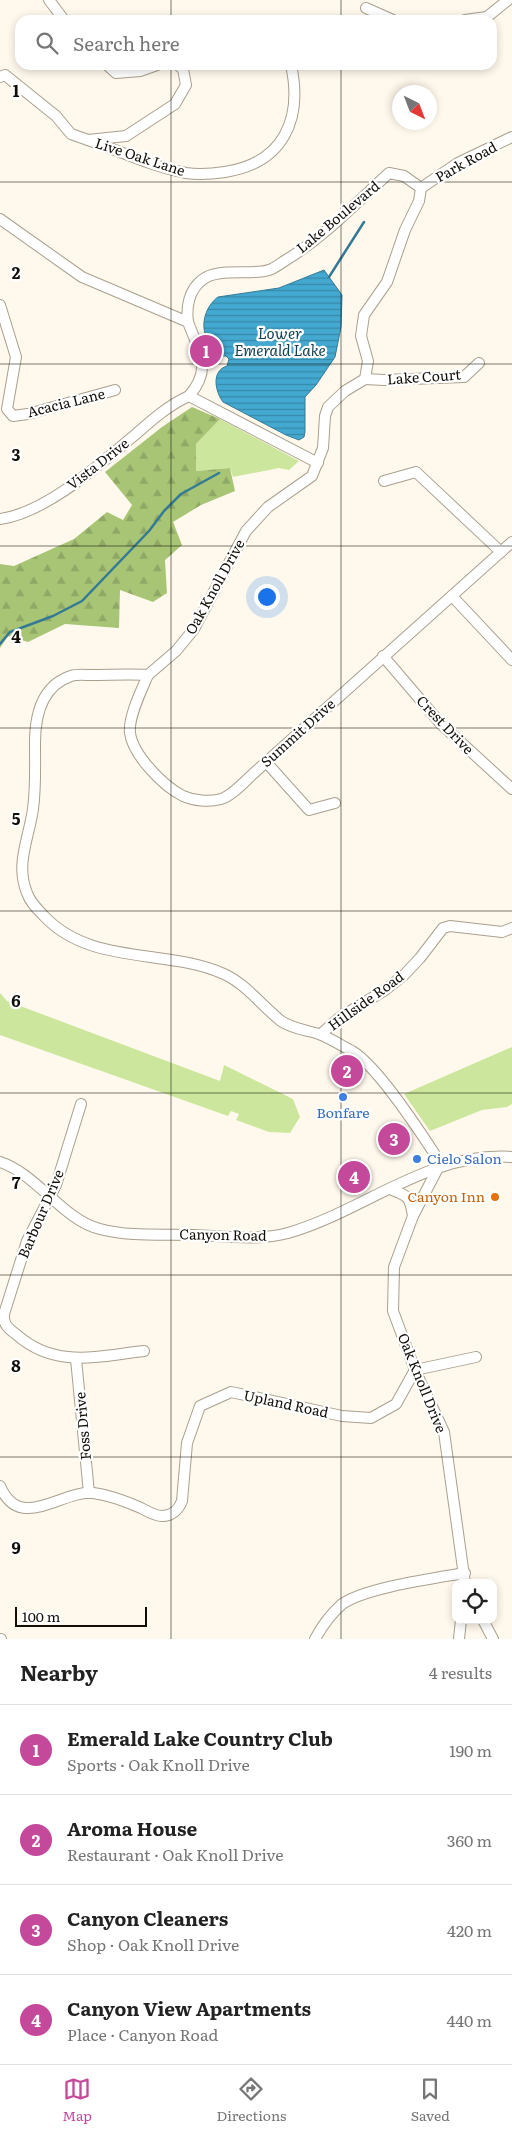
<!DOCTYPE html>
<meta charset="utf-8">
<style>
body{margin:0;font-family:Literata,serif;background:#f2f2f2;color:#222}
.controls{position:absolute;right:15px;bottom:15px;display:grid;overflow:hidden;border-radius:10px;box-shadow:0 2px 8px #0003}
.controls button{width:45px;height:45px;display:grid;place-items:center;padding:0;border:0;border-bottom:1px solid #e0e0e0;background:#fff;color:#222;font:25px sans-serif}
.compass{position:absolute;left:392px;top:85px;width:45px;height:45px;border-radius:50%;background:#fff;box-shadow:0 2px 8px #0003;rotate:138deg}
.scale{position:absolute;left:15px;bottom:12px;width:132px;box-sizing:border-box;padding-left:5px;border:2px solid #110e07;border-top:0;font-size:14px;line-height:18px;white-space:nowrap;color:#110e07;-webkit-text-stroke:4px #fff;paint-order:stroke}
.you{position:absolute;left:266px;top:596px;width:18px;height:18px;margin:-12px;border:4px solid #fff;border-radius:50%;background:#1a73e8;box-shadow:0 0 0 8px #1a73e833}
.badge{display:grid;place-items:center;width:32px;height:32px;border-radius:50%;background:#c4499a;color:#fff;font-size:16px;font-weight:700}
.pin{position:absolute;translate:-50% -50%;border:2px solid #fff;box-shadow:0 1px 5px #0006}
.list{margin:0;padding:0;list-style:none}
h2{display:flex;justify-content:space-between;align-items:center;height:65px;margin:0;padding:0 20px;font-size:21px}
h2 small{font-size:16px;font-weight:400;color:#767676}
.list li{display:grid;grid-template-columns:32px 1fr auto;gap:15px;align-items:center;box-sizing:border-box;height:90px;padding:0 20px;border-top:1px solid #e0e0e0}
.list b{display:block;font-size:19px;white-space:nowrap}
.list p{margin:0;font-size:16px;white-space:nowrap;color:#767676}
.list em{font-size:16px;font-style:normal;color:#767676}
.icon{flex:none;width:28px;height:28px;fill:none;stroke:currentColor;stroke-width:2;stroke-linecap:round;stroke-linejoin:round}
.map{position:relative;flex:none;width:512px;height:1639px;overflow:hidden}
.search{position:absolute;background:#fff;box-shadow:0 2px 8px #0003;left:15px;right:15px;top:15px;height:55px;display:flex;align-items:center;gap:12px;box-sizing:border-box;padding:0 18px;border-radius:15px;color:#767676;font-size:19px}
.sheet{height:425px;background:#fff}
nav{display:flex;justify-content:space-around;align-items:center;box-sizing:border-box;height:70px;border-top:1px solid #e0e0e0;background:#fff;font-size:14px;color:#767676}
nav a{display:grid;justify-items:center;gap:2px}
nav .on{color:#c4499a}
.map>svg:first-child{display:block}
</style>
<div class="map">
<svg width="512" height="1639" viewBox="0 0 512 1639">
<defs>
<pattern id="forest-firs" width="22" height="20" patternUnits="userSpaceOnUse" patternTransform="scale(1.25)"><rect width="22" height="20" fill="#a8c576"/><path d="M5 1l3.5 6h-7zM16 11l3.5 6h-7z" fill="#90a865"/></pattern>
<pattern id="water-rules" width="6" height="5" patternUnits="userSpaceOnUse" patternTransform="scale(1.25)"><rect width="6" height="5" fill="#43a9d0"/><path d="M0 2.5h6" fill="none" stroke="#3788a7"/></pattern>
</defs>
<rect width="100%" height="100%" fill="#fff9ed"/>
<g fill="#cce79d">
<polygon points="220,419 299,461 289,470 279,468 233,477 230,468 195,471 196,444"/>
<polygon points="0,993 7,1001 220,1081 224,1065 293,1099 300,1117 290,1133 269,1132 236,1120 239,1114 231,1111 228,1116 0,1035"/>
<polygon points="512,1047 512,1104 507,1107 482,1110 430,1131 404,1094"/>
</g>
<polygon fill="url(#forest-firs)" points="192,407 220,419 196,444 196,471 230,468 235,491 201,505 173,522 182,545 165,560 167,593 153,602 120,590 119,628 65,624 28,642 8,636 0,648 0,564 14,566 74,539 107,512 123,520 132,505 105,472 162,427"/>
<path fill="url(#water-rules)" stroke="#347a94" d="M324,270L342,295L341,327L335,357L316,385L305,397V432L304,437L299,440L286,435L223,402C215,391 211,371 227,366L229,359L226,356H219C217,353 218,349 215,346C211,342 207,339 205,333C201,320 208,304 218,297L279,288Z"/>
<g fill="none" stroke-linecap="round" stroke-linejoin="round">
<g stroke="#347a94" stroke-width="2.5">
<polyline points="329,277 364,222"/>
<polyline points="0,644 10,632 53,616 82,601 149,531 164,511 181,494 219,473"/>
</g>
<g stroke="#a99f8d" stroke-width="12">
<g id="street">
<polyline points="49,0 64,20"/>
<polyline points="366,8 393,20"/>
<polyline points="465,20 487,17 508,0"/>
<polyline points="107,65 116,73 140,71 157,65"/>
<polyline points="0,77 5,75 56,116 71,134 88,140 126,136 175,104 186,85 183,69 178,65"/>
<path d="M88,140C120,151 153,167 186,173C200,175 211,174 225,172C283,163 303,120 291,65"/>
<polyline points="421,188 458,163 512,137"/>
<path d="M0,219L82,277L188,322C199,352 213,368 189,396L318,463"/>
<polyline points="0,305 16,357 7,409 13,416 28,414 115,390"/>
<path d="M188,322C186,307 189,290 202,280C218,267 250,276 269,270C275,268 281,263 286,260C324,237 356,203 389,173L404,176L421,188L419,201L405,230L387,282L364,315L361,336L368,361L365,379L345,391L328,407L325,416L323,448L312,476L268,507L246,531L194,629L176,651L148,675C129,674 110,675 91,675C85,675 77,674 71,676C41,686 35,716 35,743C35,765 36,787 33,809C29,838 15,864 27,893C30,902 37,909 44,916C91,966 166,948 224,974C246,984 262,1006 281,1021C293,1029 306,1030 319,1034C330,1038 342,1046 352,1051C377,1066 417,1127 434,1153L438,1168L413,1216L394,1267L393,1311L415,1370L444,1432L465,1583"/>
<polyline points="365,379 384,380 464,377 479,363"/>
<polyline points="384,481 416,472 501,552"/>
<path d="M0,519C46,513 100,464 136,434C153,419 169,405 189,396"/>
<polyline points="452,596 512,660"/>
<polyline points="383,656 441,724 512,789"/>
<path d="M148,675C142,689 128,717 130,733C133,755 163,786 183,796C194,801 209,802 221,799C232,796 245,781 254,773L512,542"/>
<polyline points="266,762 309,810 335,803"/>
<polyline points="321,1034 339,1018 385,990 404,975 420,958 443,928 450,926 502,932 512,928"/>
<path d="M81,1104L56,1185L27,1241L4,1314C3,1325 9,1329 17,1335C56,1369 98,1356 144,1351"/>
<path d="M0,1162C37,1174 63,1220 100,1229C129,1237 163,1234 194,1235C225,1236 258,1241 288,1233C364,1211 430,1151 512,1157"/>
<path d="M390,1189C408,1196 410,1196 413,1216"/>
<polyline points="76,1359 89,1493"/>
<path d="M0,1486C20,1533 61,1490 93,1493C110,1495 125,1501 141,1508C147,1511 155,1516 162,1516C172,1516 179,1509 182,1501L187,1443L200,1406L231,1392L342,1416L371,1418L396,1404L415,1370L476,1357"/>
<polyline points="483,1620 493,1639"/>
<polyline points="0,1639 1,1639"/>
<path d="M315,1639C322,1626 330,1615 341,1605C362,1588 436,1578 465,1573"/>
<polyline points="459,1639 461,1620"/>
</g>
</g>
<use href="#street" stroke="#fff" stroke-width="10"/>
</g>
<path fill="none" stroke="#110e07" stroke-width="1" stroke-opacity="0.55" d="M171,0V20M341,0V20M171,65V1639M341,65V1639M0,182H512M0,364H512M0,546H512M0,728H512M0,911H512M0,1093H512M0,1275H512M0,1457H512"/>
<g fill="#3f7fe0" stroke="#fff" stroke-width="2">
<circle cx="343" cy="1097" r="5"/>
<circle cx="417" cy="1159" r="5"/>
</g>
<circle fill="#e8710a" stroke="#fff" stroke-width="2" cx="495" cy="1197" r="5"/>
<g text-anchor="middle" stroke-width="4.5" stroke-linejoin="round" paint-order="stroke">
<g font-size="14" fill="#110e07" stroke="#fff">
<text transform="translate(140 157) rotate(18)" y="5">Live Oak Lane</text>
<text transform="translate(466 162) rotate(-29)" y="5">Park Road</text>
<text transform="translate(338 217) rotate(-40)" y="5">Lake Boulevard</text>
<text transform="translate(424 377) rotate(-4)" y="5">Lake Court</text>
<text transform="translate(66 403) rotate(-14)" y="5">Acacia Lane</text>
<text transform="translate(98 464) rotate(-38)" y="5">Vista Drive</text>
<text transform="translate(215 587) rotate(-61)" y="5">Oak Knoll Drive</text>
<text transform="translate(445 725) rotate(46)" y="5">Crest Drive</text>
<text transform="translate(298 733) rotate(-42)" y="5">Summit Drive</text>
<text transform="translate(366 1001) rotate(-36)" y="5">Hillside Road</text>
<text transform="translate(41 1214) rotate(-67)" y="5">Barbour Drive</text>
<text transform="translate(223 1235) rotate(1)" y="5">Canyon Road</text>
<text transform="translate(422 1383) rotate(68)" y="5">Oak Knoll Drive</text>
<text transform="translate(286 1404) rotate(12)" y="5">Upland Road</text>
<text transform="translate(83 1426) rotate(-95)" y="5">Foss Drive</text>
</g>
<g font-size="14" fill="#366cbe" stroke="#fff">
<text x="343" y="1118">Bonfare</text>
<text x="427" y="1164" text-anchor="start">Cielo Salon</text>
</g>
<g font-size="14" fill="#c56008" stroke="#fff" text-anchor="end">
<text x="485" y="1202">Canyon Inn</text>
</g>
<g font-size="15" font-style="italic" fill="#144051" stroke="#fff">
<text x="280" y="339">Lower<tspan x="280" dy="17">Emerald Lake</tspan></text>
</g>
</g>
<g font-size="16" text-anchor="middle" font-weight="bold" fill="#110e07" stroke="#fff" stroke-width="4.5" stroke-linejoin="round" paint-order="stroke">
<text x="16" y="97">1</text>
<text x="16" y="279">2</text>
<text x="16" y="461">3</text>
<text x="16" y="643">4</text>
<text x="16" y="825">5</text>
<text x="16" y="1007">6</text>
<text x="16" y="1189">7</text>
<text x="16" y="1372">8</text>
<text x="16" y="1554">9</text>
</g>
</svg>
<div class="controls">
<button><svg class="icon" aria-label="locate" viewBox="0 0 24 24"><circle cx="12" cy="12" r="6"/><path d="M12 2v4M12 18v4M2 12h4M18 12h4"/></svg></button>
</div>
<svg class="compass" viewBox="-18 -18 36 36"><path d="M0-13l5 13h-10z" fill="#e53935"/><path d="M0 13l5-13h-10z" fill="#767676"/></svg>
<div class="scale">100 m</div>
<div class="you"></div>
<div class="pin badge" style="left:206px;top:351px">1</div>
<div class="pin badge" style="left:347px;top:1071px">2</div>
<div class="pin badge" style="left:394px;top:1139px">3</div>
<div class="pin badge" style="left:354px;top:1177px">4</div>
<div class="search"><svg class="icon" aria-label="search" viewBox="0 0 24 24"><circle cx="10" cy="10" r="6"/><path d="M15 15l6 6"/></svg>Search here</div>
</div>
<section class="sheet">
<h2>Nearby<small>4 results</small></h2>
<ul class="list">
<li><span class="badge">1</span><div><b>Emerald Lake Country Club</b><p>Sports · Oak Knoll Drive</p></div><em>190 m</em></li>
<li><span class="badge">2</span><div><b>Aroma House</b><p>Restaurant · Oak Knoll Drive</p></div><em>360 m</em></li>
<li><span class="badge">3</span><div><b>Canyon Cleaners</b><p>Shop · Oak Knoll Drive</p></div><em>420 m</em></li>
<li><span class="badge">4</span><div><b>Canyon View Apartments</b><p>Place · Canyon Road</p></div><em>440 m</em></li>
</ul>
</section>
<nav>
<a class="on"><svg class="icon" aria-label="map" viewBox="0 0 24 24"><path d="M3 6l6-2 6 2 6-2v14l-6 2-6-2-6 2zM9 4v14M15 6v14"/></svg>Map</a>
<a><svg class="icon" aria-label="directions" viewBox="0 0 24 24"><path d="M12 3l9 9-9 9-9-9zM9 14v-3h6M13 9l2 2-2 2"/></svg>Directions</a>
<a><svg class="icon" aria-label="saved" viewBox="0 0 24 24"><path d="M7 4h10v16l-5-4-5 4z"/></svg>Saved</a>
</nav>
